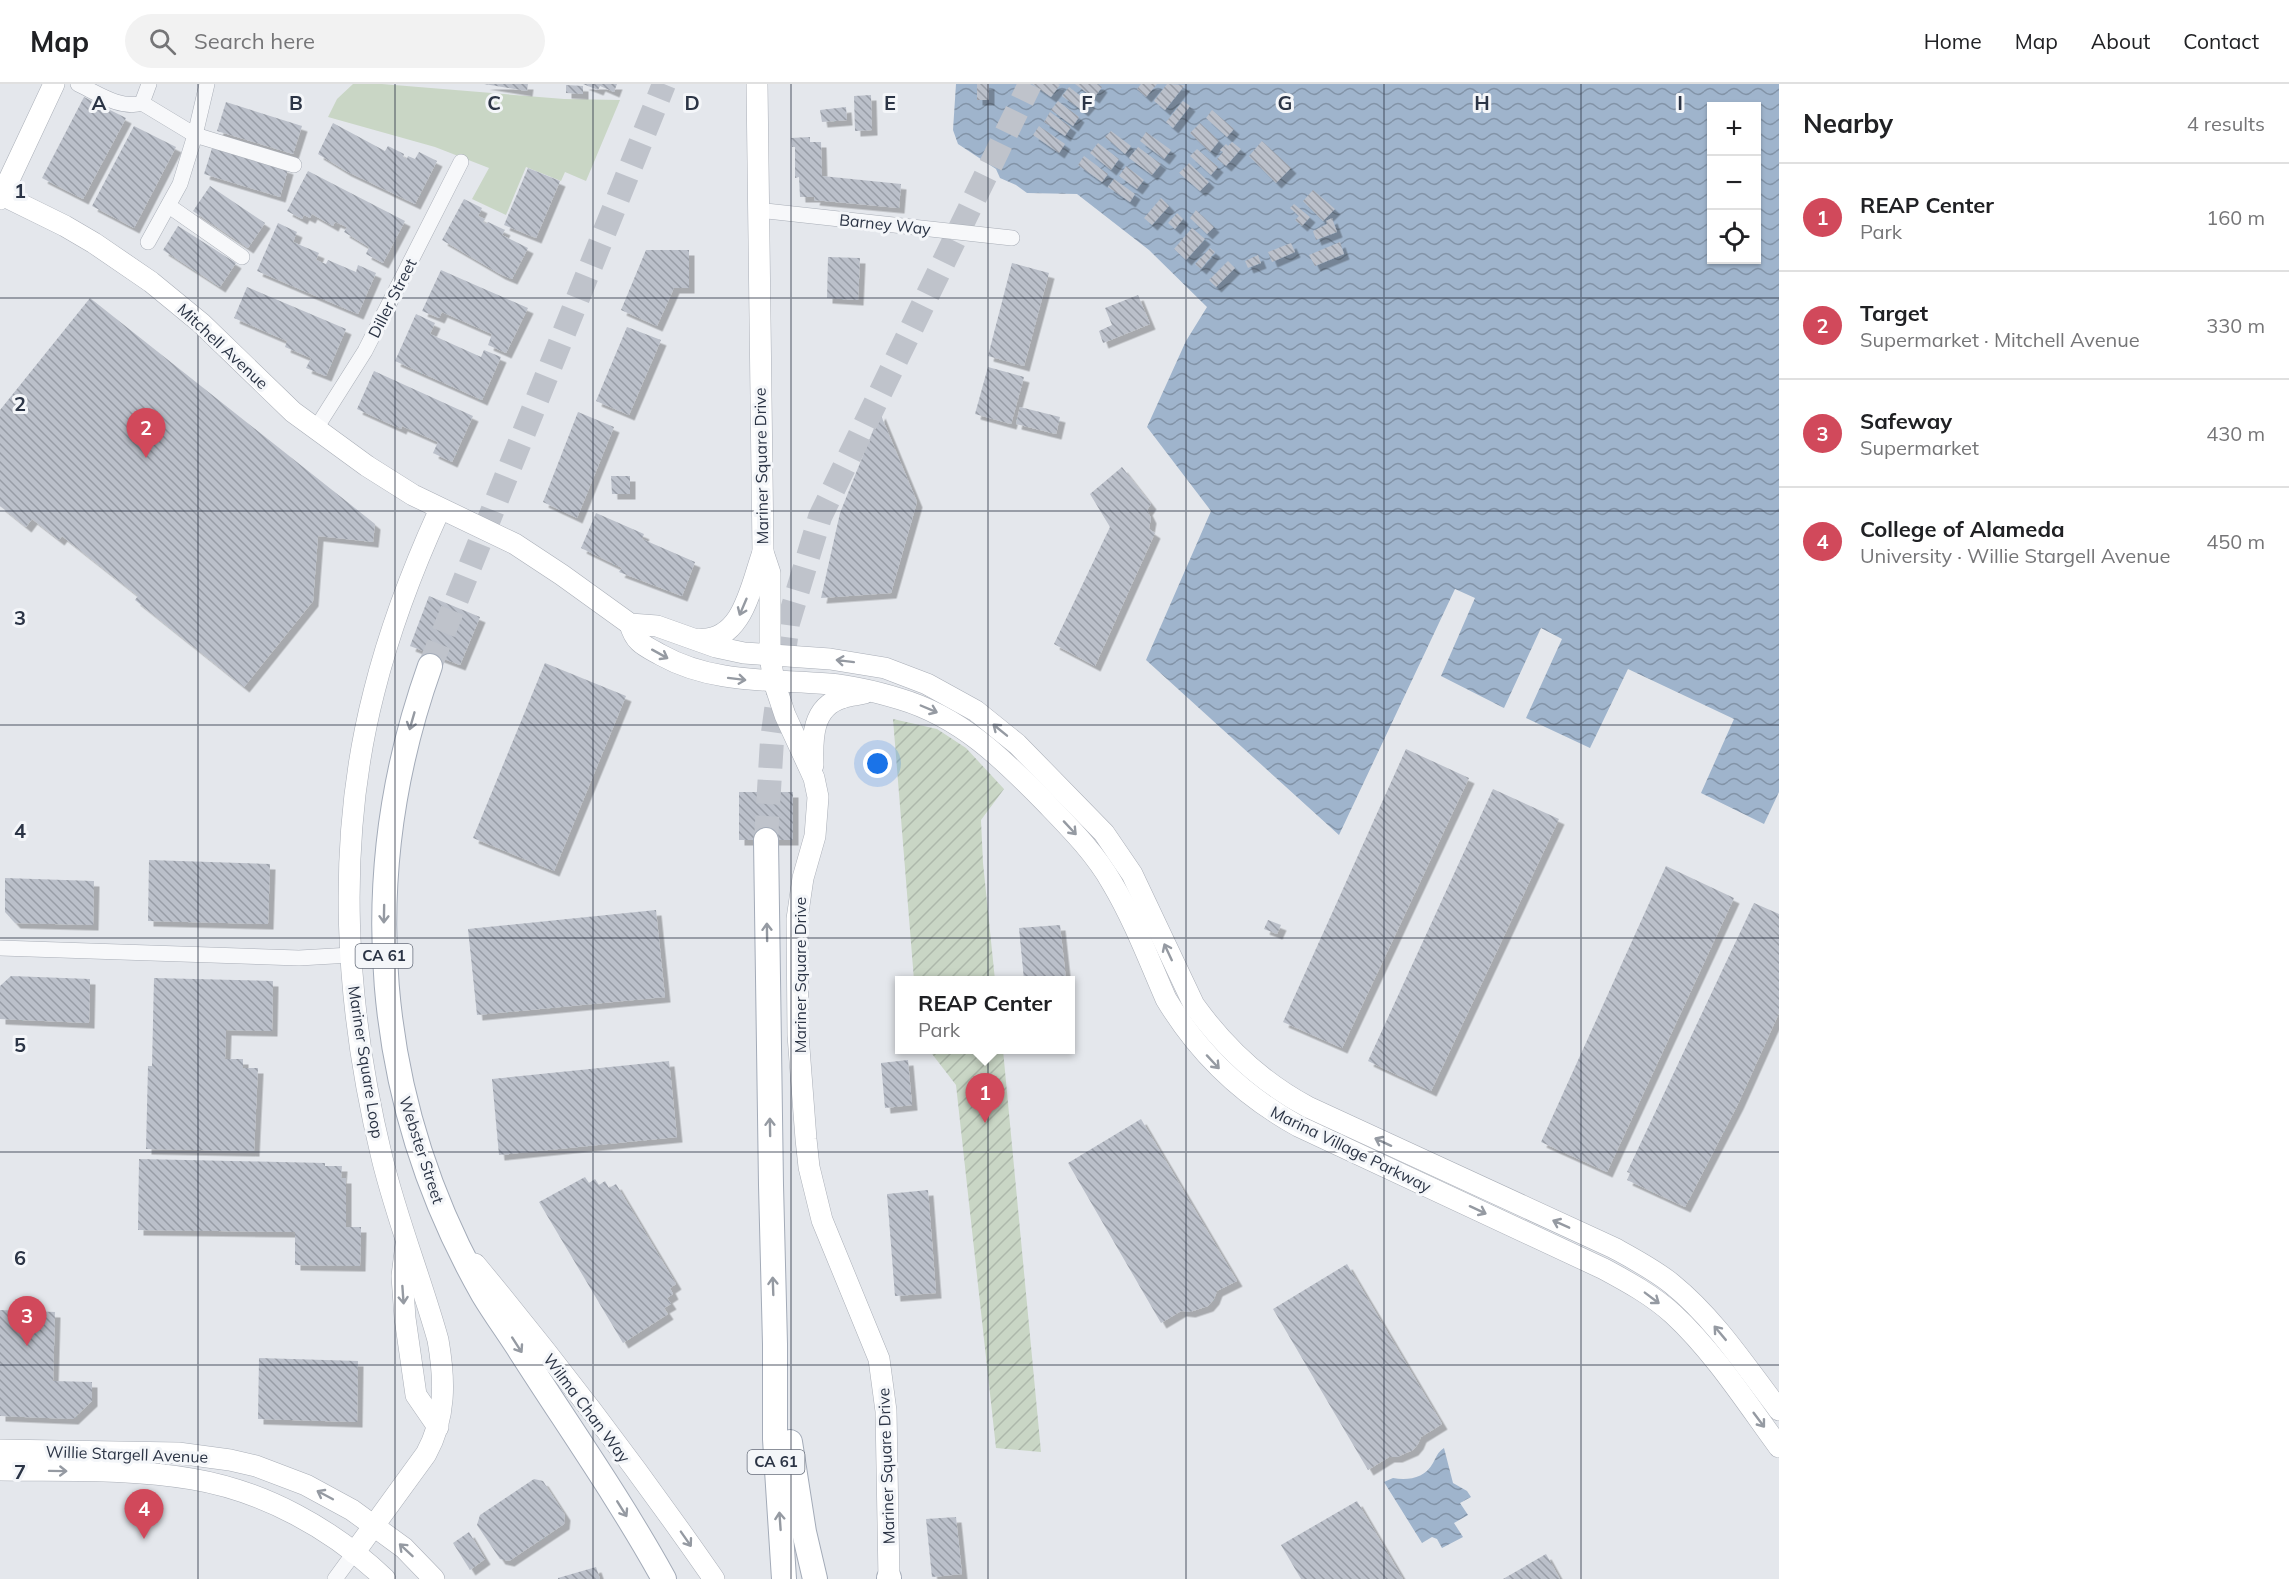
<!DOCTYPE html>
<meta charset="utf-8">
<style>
body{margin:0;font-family:Mulish,sans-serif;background:#f2f2f2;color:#202124}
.controls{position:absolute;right:18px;top:18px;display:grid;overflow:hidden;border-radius:0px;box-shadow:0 2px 4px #0004}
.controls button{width:54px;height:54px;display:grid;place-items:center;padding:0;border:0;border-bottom:2px solid #e0e0e0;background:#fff;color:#202124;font:30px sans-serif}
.you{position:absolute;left:878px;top:680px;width:21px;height:21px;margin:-15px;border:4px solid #fff;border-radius:50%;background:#1a73e8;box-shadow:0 0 0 9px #1a73e833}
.badge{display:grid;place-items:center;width:39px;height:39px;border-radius:50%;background:#d1495b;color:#fff;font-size:20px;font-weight:700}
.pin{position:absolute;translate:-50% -50px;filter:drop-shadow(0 2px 3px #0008)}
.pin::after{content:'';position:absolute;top:32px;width:21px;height:18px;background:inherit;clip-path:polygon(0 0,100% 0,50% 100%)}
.popup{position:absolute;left:895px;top:892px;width:180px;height:78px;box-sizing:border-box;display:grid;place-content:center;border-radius:0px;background:#fff;filter:drop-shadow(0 2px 4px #0005);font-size:20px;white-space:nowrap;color:#757577}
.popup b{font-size:22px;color:#202124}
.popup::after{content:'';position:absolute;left:50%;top:100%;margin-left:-12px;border:12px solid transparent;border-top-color:#fff}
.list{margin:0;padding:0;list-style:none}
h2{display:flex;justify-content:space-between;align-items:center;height:78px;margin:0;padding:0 24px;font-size:26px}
h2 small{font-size:20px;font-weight:400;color:#757577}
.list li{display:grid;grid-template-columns:39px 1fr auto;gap:18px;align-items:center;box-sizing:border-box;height:108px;padding:0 24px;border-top:2px solid #e0e0e0}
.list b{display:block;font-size:22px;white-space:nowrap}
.list p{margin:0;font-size:20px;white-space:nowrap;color:#757577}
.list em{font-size:20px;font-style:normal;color:#757577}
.icon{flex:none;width:33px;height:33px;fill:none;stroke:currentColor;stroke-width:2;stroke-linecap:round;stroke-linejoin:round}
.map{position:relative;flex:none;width:1779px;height:1495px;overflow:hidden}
header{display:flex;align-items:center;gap:36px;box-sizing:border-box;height:84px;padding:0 30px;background:#fff;border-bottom:2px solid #e0e0e0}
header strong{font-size:28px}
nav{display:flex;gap:33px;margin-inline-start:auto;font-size:21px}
.search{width:420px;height:54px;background:#f2f2f2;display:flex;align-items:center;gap:15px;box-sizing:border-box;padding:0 21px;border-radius:33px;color:#757577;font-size:22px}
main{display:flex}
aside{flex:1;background:#fff}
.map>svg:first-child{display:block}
</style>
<header>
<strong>Map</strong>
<div class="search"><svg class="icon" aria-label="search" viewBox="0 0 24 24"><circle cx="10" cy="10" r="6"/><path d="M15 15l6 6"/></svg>Search here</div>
<nav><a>Home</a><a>Map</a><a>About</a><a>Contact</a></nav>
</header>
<main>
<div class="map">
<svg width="1779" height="1495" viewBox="0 0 1779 1495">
<defs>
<pattern id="garden-furrows" width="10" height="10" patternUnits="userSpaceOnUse" patternTransform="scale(1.5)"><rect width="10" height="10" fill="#c9d6c5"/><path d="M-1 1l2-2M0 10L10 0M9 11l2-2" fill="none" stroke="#adb8ab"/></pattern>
<pattern id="water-waves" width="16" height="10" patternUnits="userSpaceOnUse" patternTransform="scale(1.5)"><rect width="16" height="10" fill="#9fb4cc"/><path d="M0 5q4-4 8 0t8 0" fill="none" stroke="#8293a7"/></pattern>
<pattern id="building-back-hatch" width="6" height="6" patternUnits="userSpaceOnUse" patternTransform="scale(1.5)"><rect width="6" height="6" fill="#bbc0ca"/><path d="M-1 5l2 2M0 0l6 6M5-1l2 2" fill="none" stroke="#989da6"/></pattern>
<filter id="shadow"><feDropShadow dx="5.5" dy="5.5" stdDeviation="0" flood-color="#0004"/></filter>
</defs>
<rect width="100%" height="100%" fill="#e4e7ec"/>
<polygon fill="#c9d6c5" points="353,0 382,0 564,15 620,16 586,97 565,88 561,97 526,83 506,131 472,115 489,84 435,63 328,33 337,15"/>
<g fill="url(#garden-furrows)">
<polygon points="893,635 937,645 966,664 1004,705 981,736 983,779 995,896 914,896"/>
<polygon points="929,966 1003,966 1041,1368 996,1364 956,1001"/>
</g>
<g fill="url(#water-waves)" fill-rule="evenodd">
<path d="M956,0H1779V708L1764,740L1701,709L1734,635L1628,585L1590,664L1526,634L1562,555L1541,544L1504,624L1441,592L1475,514L1455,505L1339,751L1146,576L1211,427L1147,343L1186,257L1207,223L1149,166L1077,110L1027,109L1016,101L1000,94L996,85L958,60L953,46ZM1712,22H1756V176H1712Z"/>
<path d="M1444,1364L1453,1399L1467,1407L1471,1413L1460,1419L1468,1431L1454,1439L1463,1453L1442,1464L1437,1455L1432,1453L1422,1459L1384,1398L1393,1394C1408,1397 1425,1394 1433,1379C1437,1372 1437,1369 1444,1364Z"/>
</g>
<g fill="url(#building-back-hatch)" filter="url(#shadow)">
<polygon points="484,0 528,0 527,7"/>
<polygon points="583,0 617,0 614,8 600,2 598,6"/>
<rect x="977" y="0" width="12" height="16"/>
<polygon points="1032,0 1058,0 1060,1 1051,13"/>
<polygon points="1075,0 1098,0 1102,3 1094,14"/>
<polygon points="1141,0 1157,0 1146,13 1137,5"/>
<polygon points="1167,0 1185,1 1165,26 1154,17"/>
<polygon points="566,1 583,2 583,10 566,9"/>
<polygon points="1069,3 1090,19 1083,27 1062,12"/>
<polygon points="871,11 872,46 855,47 854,12"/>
<polygon points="84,13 126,34 83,115 42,94"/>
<polygon points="1058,17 1079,33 1073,42 1051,26"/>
<polygon points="1183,17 1190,22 1173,44 1166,38"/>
<polygon points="226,18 302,42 293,70 217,47"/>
<polygon points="846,23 847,36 822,38 820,26"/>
<polygon points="1212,26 1234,45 1227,53 1206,34"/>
<polygon points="1050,28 1071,43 1065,52 1044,38"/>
<polygon points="333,39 385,67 388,62 404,70 403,73 407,75 408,72 415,75 419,68 437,77 415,120 346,87 318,70"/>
<polygon points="1200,39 1219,57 1210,68 1190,49"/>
<polygon points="134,42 176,63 134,144 92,122"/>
<polygon points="1039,42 1065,60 1059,69 1033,51"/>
<polygon points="1111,47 1131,62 1125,70 1105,53"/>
<polygon points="1146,48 1171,66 1164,75 1140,57"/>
<polygon points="810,53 810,58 821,58 822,92 901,100 899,124 814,116 815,113 800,113 799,93 795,94 795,63 792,63 791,54"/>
<polygon points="1262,57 1291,84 1276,99 1249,72"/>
<polygon points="1232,58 1241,65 1226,82 1217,75 1223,68 1220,66 1226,60 1228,62"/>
<polygon points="1098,59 1119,75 1111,86 1090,69"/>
<polygon points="213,61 288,85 280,113 204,90"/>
<polygon points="1138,63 1161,80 1152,91 1129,74"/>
<polygon points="1197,65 1218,83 1211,91 1190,72"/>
<polygon points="1084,72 1108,90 1102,98 1078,81"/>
<polygon points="1189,79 1209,98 1200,107 1179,89"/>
<polygon points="1126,82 1144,96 1137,105 1119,92"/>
<polygon points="528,84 560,97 536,154 504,141"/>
<polygon points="308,87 405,137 383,179 366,170 369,163 344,148 347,143 335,138 333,142 312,130 310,134 304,131 302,135 287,127"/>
<polygon points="1114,95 1135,110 1130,118 1108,103"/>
<polygon points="210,102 265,139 248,164 193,127"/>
<polygon points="1313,106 1335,125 1323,137 1303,117"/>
<polygon points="1161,114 1169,122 1152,141 1144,134"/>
<polygon points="464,115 482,124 478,132 485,135 483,138 486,140 488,138 505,146 502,151 528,164 512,195 500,190 442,156"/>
<polygon points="1294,120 1310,133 1302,142 1295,136 1299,132 1290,124"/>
<polygon points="1196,126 1214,143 1207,150 1190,134"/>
<polygon points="1177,129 1183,135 1175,145 1168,139"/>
<polygon points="1332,134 1337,148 1316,156 1313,147 1327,140 1326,137"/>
<polygon points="278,139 297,148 293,158 319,169 316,176 326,180 328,176 356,188 358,181 376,189 358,230 257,187"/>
<polygon points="178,142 236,179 220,203 163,166"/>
<polygon points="1192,144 1205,155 1186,176 1174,165"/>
<polygon points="1340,158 1344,170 1315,182 1309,171"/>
<polygon points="1291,159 1295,168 1272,178 1268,168"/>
<polygon points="1210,164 1215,168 1201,185 1195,180"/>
<polygon points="646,166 689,166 689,204 674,204 657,242 621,226"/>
<polygon points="1258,171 1261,179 1248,184 1245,177"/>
<polygon points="828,173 860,174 858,216 827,214"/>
<polygon points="1228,177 1235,184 1216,203 1209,196"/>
<polygon points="1012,179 1049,189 1024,282 988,272"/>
<polygon points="441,186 528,224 506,269 488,261 492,250 442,228 439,234 422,227"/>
<polygon points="247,203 346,245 326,292 306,284 311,274 285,263 287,257 234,234"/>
<polygon points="1138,211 1150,240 1103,259 1099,247 1112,241 1105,224"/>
<polygon points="90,214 375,440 373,458 318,452 313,517 244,603 135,516 138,512 62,452 59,456 32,435 26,443 0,422 0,326"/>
<polygon points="416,230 435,239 430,250 481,273 484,266 501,273 482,316 395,277"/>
<polygon points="627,243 661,256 629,331 596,317"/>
<polygon points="988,283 1024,293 1011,340 975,330"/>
<polygon points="374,287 473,332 452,378 433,369 438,358 402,342 401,345 357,325"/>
<polygon points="1020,323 1060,333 1056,350 1016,340"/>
<polygon points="578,328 614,343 577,434 543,418"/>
<polygon points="880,329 917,418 891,509 821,514 840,429"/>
<polygon points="1122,383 1151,420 1147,426 1151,434 1149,445 1155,449 1095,582 1054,560 1110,443 1090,410"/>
<polygon points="611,392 630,392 630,410 612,410"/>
<polygon points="596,429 644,450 642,455 695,478 682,512 619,488 622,484 581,464"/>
<polygon points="429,512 480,533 460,581 410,562"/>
<polygon points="545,579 626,612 554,787 473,754"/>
<polygon points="1406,665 1469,694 1342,964 1283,938"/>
<polygon points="1493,705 1559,735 1431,1007 1368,977"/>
<rect x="739" y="708" width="54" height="48"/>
<polygon points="149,776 270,780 268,840 148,837"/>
<polygon points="1666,782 1734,814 1607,1088 1541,1058"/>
<polygon points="5,794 94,797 93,841 15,839 5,828"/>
<polygon points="1754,819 1779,830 1779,929 1738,1020 1685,1123 1627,1096 1630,1089 1627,1088"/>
<polygon points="656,826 665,913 477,931 468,845"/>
<polygon points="1268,836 1281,841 1277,850 1264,845"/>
<polygon points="1060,841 1066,896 1024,896 1019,844"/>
<polygon points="11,892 90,895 89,939 0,935 0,902"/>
<polygon points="154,894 273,897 272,947 226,946 225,975 243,975 243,984 258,984 254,1067 146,1065 148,982 152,982"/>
<polygon points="908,976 912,1021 885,1024 881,979"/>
<polygon points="669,977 677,1053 499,1071 492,995"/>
<polygon points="1141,1035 1237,1197 1217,1207 1214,1215 1208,1222 1190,1228 1181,1227 1161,1239 1068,1079"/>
<polygon points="139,1075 325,1079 325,1082 342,1082 341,1094 346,1094 346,1143 361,1143 360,1182 295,1181 295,1148 138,1146"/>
<polygon points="585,1093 589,1099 595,1095 599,1101 605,1097 609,1104 616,1100 676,1200 670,1204 673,1210 667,1214 671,1220 664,1224 668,1230 623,1259 539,1118"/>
<polygon points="928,1106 936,1209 895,1212 887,1110"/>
<polygon points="1347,1180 1442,1340 1421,1353 1418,1360 1413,1366 1397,1373 1389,1373 1368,1386 1273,1225"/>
<polygon points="0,1226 55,1228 53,1297 92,1298 92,1317 73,1335 0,1332"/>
<polygon points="259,1274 358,1277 357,1338 258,1335"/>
<polygon points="534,1395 543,1397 565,1431 564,1440 509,1477 500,1475 477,1441 480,1431"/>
<polygon points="1357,1417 1403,1495 1301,1495 1281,1461"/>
<polygon points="956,1433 962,1490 932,1493 926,1435"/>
<polygon points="469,1448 485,1475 470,1486 453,1459"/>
<polygon points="1546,1470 1560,1495 1503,1495"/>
<polygon points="596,1483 600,1495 558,1495 558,1494"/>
</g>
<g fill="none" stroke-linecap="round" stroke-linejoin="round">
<g stroke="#bfc3cb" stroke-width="24" stroke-dasharray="24 12" stroke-linecap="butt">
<polyline points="430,582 664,0"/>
<polyline points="766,756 772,656 788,539 820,433 1030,0"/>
</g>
<g stroke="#a9aeb7" stroke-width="16">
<g id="street">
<path d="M78,0C97,9 121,26 142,19L195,51L207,0"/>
<polyline points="142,19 149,0"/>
<polyline points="169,122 242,173"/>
<polyline points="758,126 1012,154"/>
<polyline points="148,158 180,100 195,51 294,81"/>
<polyline points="315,346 365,267 461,78"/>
<polyline points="0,864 299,874 351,871"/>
<polyline points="335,1495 354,1469"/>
</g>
</g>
<g stroke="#a9aeb7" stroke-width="22">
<g id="secondary">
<polyline points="757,0 763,468 770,489 770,572 774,598 785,631 814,694 818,713 815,752 803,794 797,835 798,951 806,1055 809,1083 822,1136 879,1275 886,1327 889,1495"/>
<path d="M2,111L65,142L94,159L151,198L201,239L293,328L367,382L413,411L515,460L562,491L630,540L657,542L716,563L744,569L830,575L885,584L927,600L976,627L1017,660L1104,749L1132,790L1194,921C1225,964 1261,998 1308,1023L1614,1164C1634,1175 1655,1186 1672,1200C1715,1235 1746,1283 1779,1326"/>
<polyline points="0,115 54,0"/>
<path d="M630,540C635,559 645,562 661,571C713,600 771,595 829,600C853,602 877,608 900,615C961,633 1003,675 1046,719C1070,744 1095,769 1112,799C1134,836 1149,876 1166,915C1199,970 1242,1011 1298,1042L1604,1185C1628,1198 1652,1211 1673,1230C1714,1268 1746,1318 1779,1363"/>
<path d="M698,555C743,559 751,501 763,468"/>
<path d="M813,681C812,655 812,623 842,614C849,611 858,611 865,609"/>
<polyline points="406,1160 402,1192 405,1234 416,1311 438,1343"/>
<path d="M475,1180C559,1281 639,1387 714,1495"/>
<polyline points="0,1366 178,1369 230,1376 256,1382 306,1401 352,1426 404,1464 434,1495"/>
<path d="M0,1386C64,1387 129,1384 192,1395C264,1407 333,1445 385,1495"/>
<path d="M354,1469L426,1370C446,1334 445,1296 438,1256C421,1195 397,1136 382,1074C345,922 335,760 374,608C390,544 413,484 440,425"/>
</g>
</g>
<g stroke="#a3abb8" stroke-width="26">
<g id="primary">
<path d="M430,582C355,792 372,1015 483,1210C495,1230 509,1249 521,1268C569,1343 621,1417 664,1495"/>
<polyline points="766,756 771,1101 775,1260 775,1355 784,1495"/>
<polyline points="790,1358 804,1448 815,1495"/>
<polyline points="889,1495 889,1494"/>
</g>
</g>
<use href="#street" stroke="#f7f8fa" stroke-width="15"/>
<use href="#secondary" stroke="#fff" stroke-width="21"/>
<use href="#primary" stroke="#fff" stroke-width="24"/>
</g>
<defs><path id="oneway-shaft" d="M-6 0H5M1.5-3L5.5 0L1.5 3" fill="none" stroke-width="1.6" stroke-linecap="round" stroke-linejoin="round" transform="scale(1.5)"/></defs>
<g stroke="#959aa2">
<use href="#oneway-shaft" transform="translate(743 523) rotate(113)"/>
<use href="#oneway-shaft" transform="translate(660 570) rotate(29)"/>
<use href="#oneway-shaft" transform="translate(845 577) rotate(-173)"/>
<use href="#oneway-shaft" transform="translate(737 595) rotate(7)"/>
<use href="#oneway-shaft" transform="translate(929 625) rotate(23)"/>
<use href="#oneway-shaft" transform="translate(412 637) rotate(106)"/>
<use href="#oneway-shaft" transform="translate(1000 646) rotate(-141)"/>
<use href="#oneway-shaft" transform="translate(1070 744) rotate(47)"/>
<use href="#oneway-shaft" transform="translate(384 830) rotate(91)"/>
<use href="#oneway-shaft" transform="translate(767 848) rotate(-91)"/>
<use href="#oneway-shaft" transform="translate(1168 868) rotate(-115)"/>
<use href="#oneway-shaft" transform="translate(1213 978) rotate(47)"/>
<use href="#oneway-shaft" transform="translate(770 1043) rotate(-91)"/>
<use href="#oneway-shaft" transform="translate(1383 1058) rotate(-155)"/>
<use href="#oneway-shaft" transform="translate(1478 1126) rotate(25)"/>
<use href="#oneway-shaft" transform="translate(1561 1140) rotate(-156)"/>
<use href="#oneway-shaft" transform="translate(773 1202) rotate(-92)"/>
<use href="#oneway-shaft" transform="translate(403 1211) rotate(86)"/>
<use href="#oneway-shaft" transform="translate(1652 1214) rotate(37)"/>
<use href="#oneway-shaft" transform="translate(1720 1249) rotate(-130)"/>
<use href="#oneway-shaft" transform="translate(517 1261) rotate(57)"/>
<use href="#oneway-shaft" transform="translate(1759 1336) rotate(53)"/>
<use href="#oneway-shaft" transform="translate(58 1387) rotate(1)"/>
<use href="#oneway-shaft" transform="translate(325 1411) rotate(-152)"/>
<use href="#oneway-shaft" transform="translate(622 1425) rotate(58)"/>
<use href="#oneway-shaft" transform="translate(780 1437) rotate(-94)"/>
<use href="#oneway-shaft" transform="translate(686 1455) rotate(55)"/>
<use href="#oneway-shaft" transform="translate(406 1466) rotate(-137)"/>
</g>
<path fill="none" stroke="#2b3445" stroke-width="1.5" stroke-opacity="0.55" d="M198,0V1495M395,0V1495M593,0V1495M791,0V1495M988,0V1495M1186,0V1495M1384,0V1495M1581,0V1495M0,214H1779M0,427H1779M0,641H1779M0,854H1779M0,1068H1779M0,1281H1779"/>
<g text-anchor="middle" stroke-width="6" stroke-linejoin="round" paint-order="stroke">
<g fill="#f4f6f9" stroke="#676e7b" stroke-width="1.5">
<rect x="355.5" y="860" width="57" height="24" rx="4.5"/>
<rect x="747.5" y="1366" width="57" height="24" rx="4.5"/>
</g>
<g font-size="15" font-weight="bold" fill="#2b3445">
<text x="384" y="877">CA 61</text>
<text x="776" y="1383">CA 61</text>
</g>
<g font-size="16" fill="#2b3445" stroke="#f4f6f9">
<text transform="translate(885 140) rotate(6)" y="6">Barney Way</text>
<text transform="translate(392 214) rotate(-63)" y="6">Diller Street</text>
<text transform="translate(223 262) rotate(43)" y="6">Mitchell Avenue</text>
<text transform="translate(761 382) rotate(-91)" y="6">Mariner Square Drive</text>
<text transform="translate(800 891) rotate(-90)" y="6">Mariner Square Drive</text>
<text transform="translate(366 978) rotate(81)" y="6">Mariner Square Loop</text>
<text transform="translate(1351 1065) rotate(26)" y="6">Marina Village Parkway</text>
<text transform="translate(422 1066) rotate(72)" y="6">Webster Street</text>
<text transform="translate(587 1324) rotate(53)" y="6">Wilma Chan Way</text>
<text transform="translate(127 1370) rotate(2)" y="6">Willie Stargell Avenue</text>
<text transform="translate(886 1382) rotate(-92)" y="6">Mariner Square Drive</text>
</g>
</g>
<g font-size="20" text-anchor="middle" font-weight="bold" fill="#2b3445" stroke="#f4f6f9" stroke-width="6" stroke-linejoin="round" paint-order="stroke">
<text x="99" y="26">A</text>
<text x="296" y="26">B</text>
<text x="494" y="26">C</text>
<text x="692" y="26">D</text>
<text x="890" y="26">E</text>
<text x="1087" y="26">F</text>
<text x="1285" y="26">G</text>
<text x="1482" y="26">H</text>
<text x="1680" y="26">I</text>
<text x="20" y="114">1</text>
<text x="20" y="327">2</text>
<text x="20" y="541">3</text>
<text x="20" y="754">4</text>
<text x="20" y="968">5</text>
<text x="20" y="1181">6</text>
<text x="20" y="1395">7</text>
</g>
</svg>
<div class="controls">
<button>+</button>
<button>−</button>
<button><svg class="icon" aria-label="locate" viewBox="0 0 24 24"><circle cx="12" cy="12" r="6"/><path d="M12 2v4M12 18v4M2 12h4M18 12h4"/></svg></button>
</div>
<div class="you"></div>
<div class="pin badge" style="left:985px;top:1039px">1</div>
<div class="popup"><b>REAP Center</b>Park</div>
<div class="pin badge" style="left:146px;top:374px">2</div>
<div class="pin badge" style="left:27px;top:1262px">3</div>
<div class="pin badge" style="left:144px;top:1455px">4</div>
</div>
<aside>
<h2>Nearby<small>4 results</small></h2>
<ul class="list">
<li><span class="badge">1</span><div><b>REAP Center</b><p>Park</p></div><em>160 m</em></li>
<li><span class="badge">2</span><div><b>Target</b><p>Supermarket · Mitchell Avenue</p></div><em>330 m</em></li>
<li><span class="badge">3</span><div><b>Safeway</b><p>Supermarket</p></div><em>430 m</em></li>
<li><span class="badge">4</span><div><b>College of Alameda</b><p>University · Willie Stargell Avenue</p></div><em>450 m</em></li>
</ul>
</aside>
</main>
